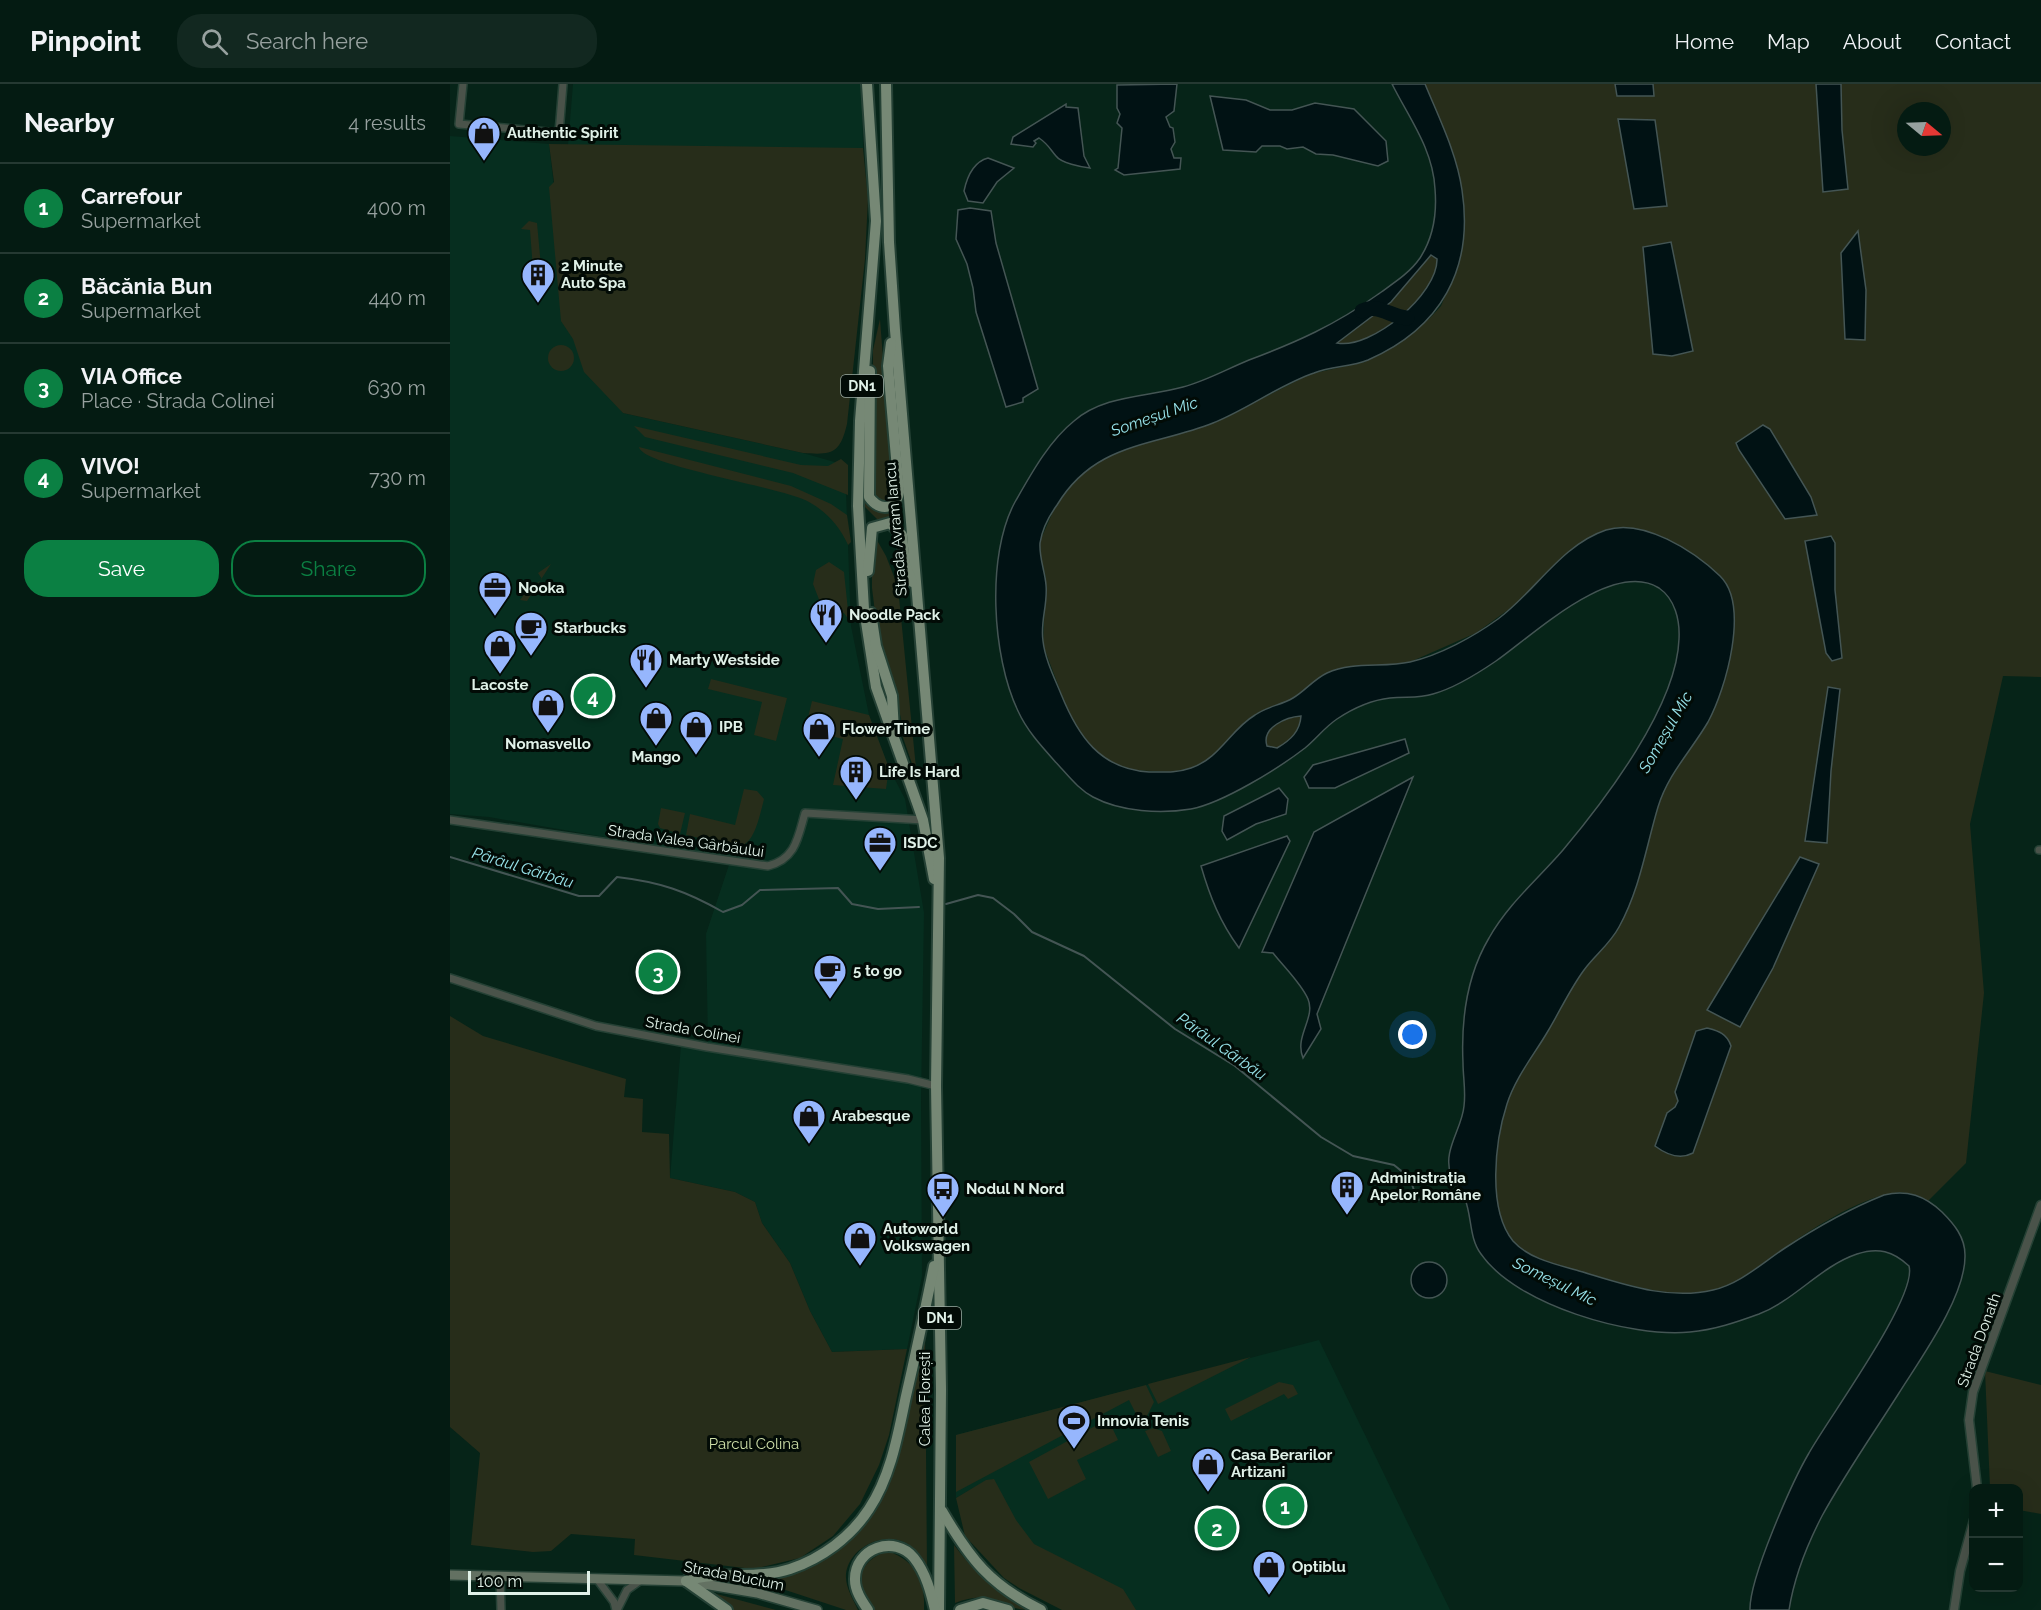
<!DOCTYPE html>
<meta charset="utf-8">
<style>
body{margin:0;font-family:Raleway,sans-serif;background:#122820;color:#f1f3f6}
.controls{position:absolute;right:18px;bottom:18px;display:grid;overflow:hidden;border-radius:12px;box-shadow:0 6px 24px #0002}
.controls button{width:54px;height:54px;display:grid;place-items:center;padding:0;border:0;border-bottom:2px solid #253932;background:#041b12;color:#f1f3f6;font:30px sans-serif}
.compass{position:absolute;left:1447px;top:18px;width:54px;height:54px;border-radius:50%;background:#041b12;box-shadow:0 6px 24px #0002;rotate:109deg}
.scale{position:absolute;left:18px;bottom:15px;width:122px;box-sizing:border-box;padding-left:6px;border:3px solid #e0f1e8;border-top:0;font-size:16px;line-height:21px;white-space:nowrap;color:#e0f1e8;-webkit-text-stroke:4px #020b06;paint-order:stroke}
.you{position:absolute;left:963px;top:951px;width:21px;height:21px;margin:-15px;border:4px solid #fff;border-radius:50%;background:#1a73e8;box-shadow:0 0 0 9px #1a73e833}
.badge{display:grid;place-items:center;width:39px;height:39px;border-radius:50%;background:#0b8043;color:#fff;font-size:20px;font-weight:700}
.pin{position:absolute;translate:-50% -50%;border:3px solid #fff;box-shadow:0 2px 6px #0006}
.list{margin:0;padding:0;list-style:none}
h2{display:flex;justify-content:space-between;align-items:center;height:78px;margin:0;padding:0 24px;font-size:26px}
h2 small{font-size:20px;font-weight:400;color:#97a19f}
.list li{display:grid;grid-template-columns:39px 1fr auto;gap:18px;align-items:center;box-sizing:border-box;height:90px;padding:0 24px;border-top:2px solid #253932}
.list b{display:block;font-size:22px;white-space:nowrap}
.list p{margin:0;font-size:20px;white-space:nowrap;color:#97a19f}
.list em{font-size:20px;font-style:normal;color:#97a19f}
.actions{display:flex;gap:12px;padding:18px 24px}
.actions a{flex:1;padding:14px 0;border:2px solid #0b8043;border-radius:24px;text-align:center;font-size:21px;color:#0b8043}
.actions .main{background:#0b8043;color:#fff}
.icon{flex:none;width:33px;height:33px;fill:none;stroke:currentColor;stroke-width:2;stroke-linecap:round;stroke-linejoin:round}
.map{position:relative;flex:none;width:1591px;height:1526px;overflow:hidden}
header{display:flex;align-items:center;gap:36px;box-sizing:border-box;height:84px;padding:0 30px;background:#041b12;border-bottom:2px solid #253932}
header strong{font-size:28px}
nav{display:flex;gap:33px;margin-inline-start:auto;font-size:21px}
.search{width:420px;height:54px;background:#122820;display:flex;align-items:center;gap:15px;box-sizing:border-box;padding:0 21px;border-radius:24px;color:#97a19f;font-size:22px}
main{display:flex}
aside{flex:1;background:#041b12}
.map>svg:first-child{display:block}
</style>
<header>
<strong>Pinpoint</strong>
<div class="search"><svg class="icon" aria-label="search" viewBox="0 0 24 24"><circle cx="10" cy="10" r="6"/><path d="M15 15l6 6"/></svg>Search here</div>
<nav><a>Home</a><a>Map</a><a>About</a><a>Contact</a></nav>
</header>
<main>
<aside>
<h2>Nearby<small>4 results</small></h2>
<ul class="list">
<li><span class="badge">1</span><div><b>Carrefour</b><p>Supermarket</p></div><em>400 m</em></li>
<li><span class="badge">2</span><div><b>Băcănia Bun</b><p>Supermarket</p></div><em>440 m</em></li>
<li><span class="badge">3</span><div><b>VIA Office</b><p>Place · Strada Colinei</p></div><em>630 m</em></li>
<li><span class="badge">4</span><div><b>VIVO!</b><p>Supermarket</p></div><em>730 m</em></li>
</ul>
<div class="actions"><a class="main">Save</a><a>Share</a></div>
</aside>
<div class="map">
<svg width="1591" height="1526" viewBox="0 0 1591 1526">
<rect width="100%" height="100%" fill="#062418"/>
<g fill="#062e1f">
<polygon points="123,0 412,0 413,64 401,66 118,61"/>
<polygon points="0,52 99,60 121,250 173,329 353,369 395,381 401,542 419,631 439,684 455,715 474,829 471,1016 472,1192 457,1265 382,1268 360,1227 340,1179 312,1139 305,1118 285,1108 220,1094 231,961 242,963 258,959 256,850 281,775 39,733 0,730"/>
<polygon points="869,1256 1000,1526 663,1526 581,1488 525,1403 506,1414 506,1351"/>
</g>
<g fill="#272d1a" fill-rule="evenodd">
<path d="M975,0H1591V593L1553,592L1520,740L1534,909L1516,1079L1478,1117C1468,1111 1456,1107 1443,1109C1407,1115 1360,1146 1330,1167C1308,1182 1287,1202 1260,1207C1223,1214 1192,1204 1157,1195C1129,1187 1095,1182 1071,1165C1032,1137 1046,1047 1061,1009L1217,700L1264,624L1279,577L1284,538L1271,493L1255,479L1225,461L1183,445L1168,443L1152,447L1130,460L1069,518L1026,549L960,578L940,581L855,605L842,615L809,628L797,636L759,676L741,684L722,688L681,686L663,680L646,669L621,635L593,561L596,494L590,470V457L605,423L633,387L652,374L675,364L766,338L860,290L915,278L980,234L991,222L1009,180L1012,106L1003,69ZM1456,27H1492V63H1456Z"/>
<path d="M99,60L413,64L418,115L415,175L397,340C390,370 382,371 353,369L173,329L134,288L123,255L111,237L99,103L104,98Z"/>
<polygon points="79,137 87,139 92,193 86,193 86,186 83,185 80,146 71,145"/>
<path d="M981,171L987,175C988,211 921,266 886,259L941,218Z"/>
<polygon points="430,235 443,405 440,418 434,419 422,410 423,266"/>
<circle cx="111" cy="274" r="13"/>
<polygon points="184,342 351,381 378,382 391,375 398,381 398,411 343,389 195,353"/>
<path d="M189,363L341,402L381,420L397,431L401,458L398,461C390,443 377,428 359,418C333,403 192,382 189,363Z"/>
<polygon points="415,417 445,424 447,439 427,435 414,422"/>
<polygon points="424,451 436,472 448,503 467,694 452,651 451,634 428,553 422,504 422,455"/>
<polygon points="379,478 394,488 399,536 394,529 377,525 371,535 366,533 370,518 363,500 366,486"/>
<polygon points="101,480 77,517 70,516 73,512 68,507 74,501 79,506 92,495 88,489"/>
<polygon points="261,595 337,614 326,657 304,651 312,618 258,605"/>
<polygon points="362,617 419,631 439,684 436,705 383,701 393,655 355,646"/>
<path d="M852,632C848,648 842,656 827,664L817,662C811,642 837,633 852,632Z"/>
<path d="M294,705L307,707L314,715C299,779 292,764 236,751L240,730L285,741Z"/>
<polygon points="211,724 235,729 230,750 210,744 208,740"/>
<polygon points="0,932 33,952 176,995 174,1013 193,1015 192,1048 219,1050 220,1094 285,1108 305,1118 312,1139 340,1179 360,1227 382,1268 457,1265 439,1351 429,1381 410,1420 383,1452 350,1474 303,1485 184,1471 185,1455 121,1450 101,1467 83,1468 21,1461 30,1369 0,1343"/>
<path d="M475,1244L477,1487C473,1477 468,1466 458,1460C435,1446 399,1463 396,1490C395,1503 403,1515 408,1526H396L308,1497L327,1494L364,1482L380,1471L440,1387Z"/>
<polygon points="801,1273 708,1320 698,1300"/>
<polygon points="1535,1287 1591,1301 1591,1430 1569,1426 1568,1404 1540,1404"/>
<polygon points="829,1298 843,1301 848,1310 838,1315 834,1310 781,1337 775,1325"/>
<polygon points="696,1301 704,1318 692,1342 679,1316 506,1408 506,1351"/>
<polygon points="658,1335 668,1356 627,1376 636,1395 598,1415 579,1378"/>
<polygon points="703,1344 712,1347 721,1367 708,1373 695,1347"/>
<polygon points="544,1395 566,1436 584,1460 673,1505 686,1526 612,1526 569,1504 554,1494 515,1452 506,1414 536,1396"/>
<path d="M504,1461C525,1489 548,1511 581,1526C548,1526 543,1504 505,1519Z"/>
<path d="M438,1467C467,1478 475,1497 474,1526H425C403,1503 406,1477 438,1467Z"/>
<polygon points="263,1509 326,1526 283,1526"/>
</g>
<g fill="#011214" stroke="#445554" stroke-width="1.5" fill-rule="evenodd">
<polygon points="727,0 724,27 716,33 720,43 723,44 725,58 721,65 724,74 731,74 730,85 674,91 665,86 668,84 672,44 667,39 670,30 667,24 667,1"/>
<path d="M942,0H975C989,34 1007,70 1012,106C1024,185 991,244 918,276C901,283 882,282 864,289C829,301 798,325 763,339C702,363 645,358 607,421C599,432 592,446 590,459C589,474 595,487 596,501C598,520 590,538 593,557C595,575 604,593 611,610C628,652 650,685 699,688C713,688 727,689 741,684C770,674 780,646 805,631C816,623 831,621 843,614C855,607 864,595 877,589C903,577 933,584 960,578C990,571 1023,553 1048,535C1085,508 1111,461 1156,446C1193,434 1244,467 1270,492C1300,521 1276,605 1258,638C1241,667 1218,690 1208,723C1196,763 1190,805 1169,843C1160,860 1145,871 1134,886C1120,905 1110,927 1098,947C1084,971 1065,994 1057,1020C1045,1057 1037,1125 1063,1157C1078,1174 1104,1180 1126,1186C1170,1199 1217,1217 1263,1206C1290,1200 1312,1179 1335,1164C1367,1143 1399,1125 1434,1111C1457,1105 1475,1112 1492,1128C1504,1140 1515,1153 1515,1171C1516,1212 1471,1274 1449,1309C1423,1350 1395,1390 1372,1432C1357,1461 1344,1494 1339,1526H1300C1299,1495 1342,1398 1359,1369C1377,1336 1468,1213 1459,1182C1443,1167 1428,1163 1407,1170C1371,1182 1345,1216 1309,1230C1287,1238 1264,1246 1240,1248C1181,1254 1066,1221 1031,1170C1019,1154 1022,1133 1015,1115C1012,1107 1004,1099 1001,1091C992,1067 1012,1045 1014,1022C1016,1007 1013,993 1013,979C1011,936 1017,891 1039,854C1058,820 1088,795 1113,766C1155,716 1227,622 1229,555C1230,536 1225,515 1209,504C1162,475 1082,552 1046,577C1027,590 1005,604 983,610C968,615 955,612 940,614C922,616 902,625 887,635C875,643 866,655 855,664C829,684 773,719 741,725C711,730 671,728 643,713C630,706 621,695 611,684C595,666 578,649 568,627C542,573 536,471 565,418C581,390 599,357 624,337C654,311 697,313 733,303C756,297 777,285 799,276C847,258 885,241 927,211C942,200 959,190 970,174C983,154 987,129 985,105C983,65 959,34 942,0ZM981,171L987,175C988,210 921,266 887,259L941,218ZM851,632C850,647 841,656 827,664L817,662C811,643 837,633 851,632Z"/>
<polygon points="1165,0 1203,0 1204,12 1167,12"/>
<polygon points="1366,0 1391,0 1392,46 1398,105 1373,108"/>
<polygon points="760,12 796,16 820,26 842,26 865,19 904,25 936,57 938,77 928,82 883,71 866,70 853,63 837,65 830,62 812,62 806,68 773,66"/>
<path d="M616,20V23L628,24L634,72L640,84C631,83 611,79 606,72C600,65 598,60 589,54L584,57L586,59L583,63L561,60L563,53Z"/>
<polygon points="1168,35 1205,36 1217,122 1184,125"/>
<path d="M538,74L564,84L547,98L533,119L518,117L514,107C517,93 523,78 538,74Z"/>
<polygon points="520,124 541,127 546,159 588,305 573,314 573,318 556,323 526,228 523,204 517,180 506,155 508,126"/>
<polygon points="1408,147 1416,206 1415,256 1395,255 1391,169"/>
<polygon points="1221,158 1243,267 1222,272 1203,270 1193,163"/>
<polygon points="1313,341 1320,345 1361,413 1367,431 1335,435 1289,366 1286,359"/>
<polygon points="1381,452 1385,459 1385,506 1392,574 1382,577 1376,569 1355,457"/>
<polygon points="1378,603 1390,605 1381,687 1377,759 1355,757"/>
<polygon points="955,655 959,669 885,704 859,704 854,693 863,681"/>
<path d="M963,693L867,930L871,945L853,974C844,952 866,934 858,915C851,899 834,883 823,869L812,868L864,748Z"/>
<polygon points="829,704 838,715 836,730 806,740 777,756 772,747 774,732"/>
<path d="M837,752L840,757L789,864C770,838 760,813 751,782Z"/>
<polygon points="1350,773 1369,780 1323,884 1290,943 1257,926"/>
<path d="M1257,944C1268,947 1277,949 1281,962L1243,1069C1230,1076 1217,1071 1205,1062L1217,1029L1225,1023L1228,1017L1225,1008L1246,947Z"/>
<circle cx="979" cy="1196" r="18"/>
</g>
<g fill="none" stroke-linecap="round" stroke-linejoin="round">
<g stroke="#445554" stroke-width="2">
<path d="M0,773L129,812H149L167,793C210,798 236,807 273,828L292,821L310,806L388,804L402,820L428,825L469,823"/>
<polyline points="496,820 528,811 543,814 564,830 582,848 634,872 725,945 785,982 871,1053 903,1072 944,1081 960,1094 967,1116 990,1112 1011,1105"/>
</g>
<path stroke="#011214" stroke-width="15" d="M912,227C929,219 940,233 957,234"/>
<g stroke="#254135" stroke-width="10">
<g id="minor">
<polyline points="13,0 9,40 109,49 113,0"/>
<path d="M0,736L318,782C346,775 348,753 355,729L473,736"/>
<polyline points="1589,766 1591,766"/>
<polyline points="0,894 146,942 257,963 458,995 486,1002"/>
<polyline points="50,1492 51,1526"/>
<polyline points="147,1495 164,1518 166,1526"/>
<polyline points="167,1526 177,1506 191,1496"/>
</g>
</g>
<g stroke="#254135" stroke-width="11">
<g id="tertiary">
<polyline points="1527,1404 1519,1336 1523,1308 1591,1121"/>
<polyline points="1504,1526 1510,1487 1524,1436"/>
</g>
</g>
<g stroke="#254135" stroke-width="12">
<polyline id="secondary" points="0,1491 236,1497 307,1509 367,1526"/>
</g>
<g stroke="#254135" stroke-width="14">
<g id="primary">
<polyline points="417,0 426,137 410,337 408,422 414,525 426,603 473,736 484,795"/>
<polyline points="436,0 439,158 445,246 489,774 486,1002 491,1305 489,1526"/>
<path d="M420,287L419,413C429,427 446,427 449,408L438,282L441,259"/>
<polyline points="418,487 422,444 440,439 452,451 455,480 462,498"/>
<polyline points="421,529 426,562 442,612 444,646"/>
<path d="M492,1427C520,1475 540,1501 591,1526"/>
<path d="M236,1497C271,1486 306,1496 340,1485C372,1474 401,1453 419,1425C441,1392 448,1350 456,1312C466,1269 475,1226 484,1182"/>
<polyline points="236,1497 277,1526"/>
<path d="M418,1526C412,1517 405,1507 405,1496C404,1464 445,1450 464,1474C476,1489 481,1509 485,1526"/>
<polyline points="510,1526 533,1519 558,1526"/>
</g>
</g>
<use href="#minor" stroke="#4a534a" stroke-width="7"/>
<use href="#tertiary" stroke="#4a534a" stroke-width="8"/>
<use href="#secondary" stroke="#637162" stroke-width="9"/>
<use href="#primary" stroke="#768875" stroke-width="10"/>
</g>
<defs>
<g id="shop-pin" transform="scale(1.725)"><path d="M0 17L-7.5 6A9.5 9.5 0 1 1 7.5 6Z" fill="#96b6fd" stroke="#020b06"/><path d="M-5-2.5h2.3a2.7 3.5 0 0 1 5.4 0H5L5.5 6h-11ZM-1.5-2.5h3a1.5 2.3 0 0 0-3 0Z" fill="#111"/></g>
<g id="building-pin" transform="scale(1.725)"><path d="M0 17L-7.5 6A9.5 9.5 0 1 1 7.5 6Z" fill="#96b6fd" stroke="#020b06"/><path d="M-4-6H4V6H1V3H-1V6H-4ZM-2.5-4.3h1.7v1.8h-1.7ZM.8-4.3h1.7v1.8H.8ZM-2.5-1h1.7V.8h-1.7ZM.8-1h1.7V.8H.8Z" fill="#111"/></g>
<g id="office-pin" transform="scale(1.725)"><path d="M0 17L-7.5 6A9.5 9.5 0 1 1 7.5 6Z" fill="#96b6fd" stroke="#020b06"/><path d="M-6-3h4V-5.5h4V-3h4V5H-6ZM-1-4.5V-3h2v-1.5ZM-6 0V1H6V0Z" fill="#111"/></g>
<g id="restaurant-pin" transform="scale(1.725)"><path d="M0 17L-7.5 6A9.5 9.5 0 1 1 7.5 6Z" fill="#96b6fd" stroke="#020b06"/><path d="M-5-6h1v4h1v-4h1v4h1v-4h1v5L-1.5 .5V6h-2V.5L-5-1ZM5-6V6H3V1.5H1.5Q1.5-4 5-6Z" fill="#111"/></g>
<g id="cafe-pin" transform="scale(1.725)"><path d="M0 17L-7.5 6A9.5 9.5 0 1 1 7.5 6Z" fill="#96b6fd" stroke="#020b06"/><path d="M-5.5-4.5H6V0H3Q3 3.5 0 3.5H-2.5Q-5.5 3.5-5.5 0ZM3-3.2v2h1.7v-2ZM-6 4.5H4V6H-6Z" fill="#111"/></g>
<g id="bus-pin" transform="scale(1.725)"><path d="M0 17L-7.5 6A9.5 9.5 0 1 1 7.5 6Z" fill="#96b6fd" stroke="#020b06"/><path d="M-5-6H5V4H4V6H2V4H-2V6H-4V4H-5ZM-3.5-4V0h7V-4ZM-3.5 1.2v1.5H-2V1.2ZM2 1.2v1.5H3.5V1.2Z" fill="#111"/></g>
<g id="stadium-pin" transform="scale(1.725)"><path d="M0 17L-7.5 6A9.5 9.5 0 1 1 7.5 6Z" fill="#96b6fd" stroke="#020b06"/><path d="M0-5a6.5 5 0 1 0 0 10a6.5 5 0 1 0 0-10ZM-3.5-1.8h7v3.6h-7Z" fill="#111"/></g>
</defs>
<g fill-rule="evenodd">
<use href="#shop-pin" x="34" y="49"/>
<use href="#building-pin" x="88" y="191"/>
<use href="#office-pin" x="45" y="504"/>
<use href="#restaurant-pin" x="376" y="531"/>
<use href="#cafe-pin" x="81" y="544"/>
<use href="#shop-pin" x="50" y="562"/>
<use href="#restaurant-pin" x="196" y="576"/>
<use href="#shop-pin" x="98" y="621"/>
<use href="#shop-pin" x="206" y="634"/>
<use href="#shop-pin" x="246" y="643"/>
<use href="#shop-pin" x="369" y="645"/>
<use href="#building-pin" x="406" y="688"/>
<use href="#office-pin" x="430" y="759"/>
<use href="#cafe-pin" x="380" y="887"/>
<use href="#shop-pin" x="359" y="1032"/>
<use href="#building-pin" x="897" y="1103"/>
<use href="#bus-pin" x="493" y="1105"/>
<use href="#shop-pin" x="410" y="1154"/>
<use href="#stadium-pin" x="624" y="1337"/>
<use href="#shop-pin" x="758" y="1380"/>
<use href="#shop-pin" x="819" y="1483"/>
</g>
<g text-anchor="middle" stroke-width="6" stroke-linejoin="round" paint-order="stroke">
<g fill="#020b06" stroke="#9daca4" stroke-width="1.5">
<rect x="391" y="291" width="42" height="22" rx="4.5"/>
<rect x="469" y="1223" width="42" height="22" rx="4.5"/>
</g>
<g font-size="14" font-weight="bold" fill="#e0f1e8">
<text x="412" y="307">DN1</text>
<text x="490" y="1239">DN1</text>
</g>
<g font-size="15" font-weight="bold" fill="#e0f1e8" stroke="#020b06" text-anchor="start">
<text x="57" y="54">Authentic Spirit</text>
<text x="111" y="187">2 Minute<tspan x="111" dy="17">Auto Spa</tspan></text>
<text x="68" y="509">Nooka</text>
<text x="399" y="536">Noodle Pack</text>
<text x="104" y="549">Starbucks</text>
<text x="219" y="581">Marty Westside</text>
<text x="50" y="606" text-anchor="middle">Lacoste</text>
<text x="269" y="648">IPB</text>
<text x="392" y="650">Flower Time</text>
<text x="98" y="665" text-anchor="middle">Nomasvello</text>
<text x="206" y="678" text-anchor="middle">Mango</text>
<text x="429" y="693">Life Is Hard</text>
<text x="453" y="764">ISDC</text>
<text x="403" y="892">5 to go</text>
<text x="382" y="1037">Arabesque</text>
<text x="920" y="1099">Administrația<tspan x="920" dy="17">Apelor Române</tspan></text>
<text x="516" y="1110">Nodul N Nord</text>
<text x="433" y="1150">Autoworld<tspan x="433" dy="17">Volkswagen</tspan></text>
<text x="647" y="1342">Innovia Tenis</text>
<text x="781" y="1376">Casa Berarilor<tspan x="781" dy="17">Artizani</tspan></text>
<text x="842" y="1488">Optiblu</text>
</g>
<g font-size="15" fill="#e0f1e8" stroke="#020b06">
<text transform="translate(446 445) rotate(-95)" y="5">Strada Avram Iancu</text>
<text transform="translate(236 757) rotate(8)" y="5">Strada Valea Gârbăului</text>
<text transform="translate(243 946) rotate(10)" y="5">Strada Colinei</text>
<text transform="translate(1529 1256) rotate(-70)" y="5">Strada Donath</text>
<text transform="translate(475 1315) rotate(-90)" y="5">Calea Florești</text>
<text transform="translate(284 1492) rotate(11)" y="5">Strada Bucium</text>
</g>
<g font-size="15" fill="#cddea8" stroke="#020b06">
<text x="304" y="1365">Parcul Colina</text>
</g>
<g font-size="16" font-style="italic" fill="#97e2e9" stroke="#020b06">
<text transform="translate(704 332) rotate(-19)" y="6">Someșul Mic</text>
<text transform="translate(1215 648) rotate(-60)" y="6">Someșul Mic</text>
<text transform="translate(73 783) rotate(17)" y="6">Pârâul Gârbău</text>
<text transform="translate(772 962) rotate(35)" y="6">Pârâul Gârbău</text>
<text transform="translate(1105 1197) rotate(26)" y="6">Someșul Mic</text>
</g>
</g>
</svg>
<div class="controls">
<button>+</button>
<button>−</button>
</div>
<svg class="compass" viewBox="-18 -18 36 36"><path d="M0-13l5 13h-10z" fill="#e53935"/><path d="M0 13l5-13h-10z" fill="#97a19f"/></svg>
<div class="scale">100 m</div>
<div class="you"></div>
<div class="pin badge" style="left:835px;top:1422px">1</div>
<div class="pin badge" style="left:767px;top:1444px">2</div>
<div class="pin badge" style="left:208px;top:888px">3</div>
<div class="pin badge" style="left:143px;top:612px">4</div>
</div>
</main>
